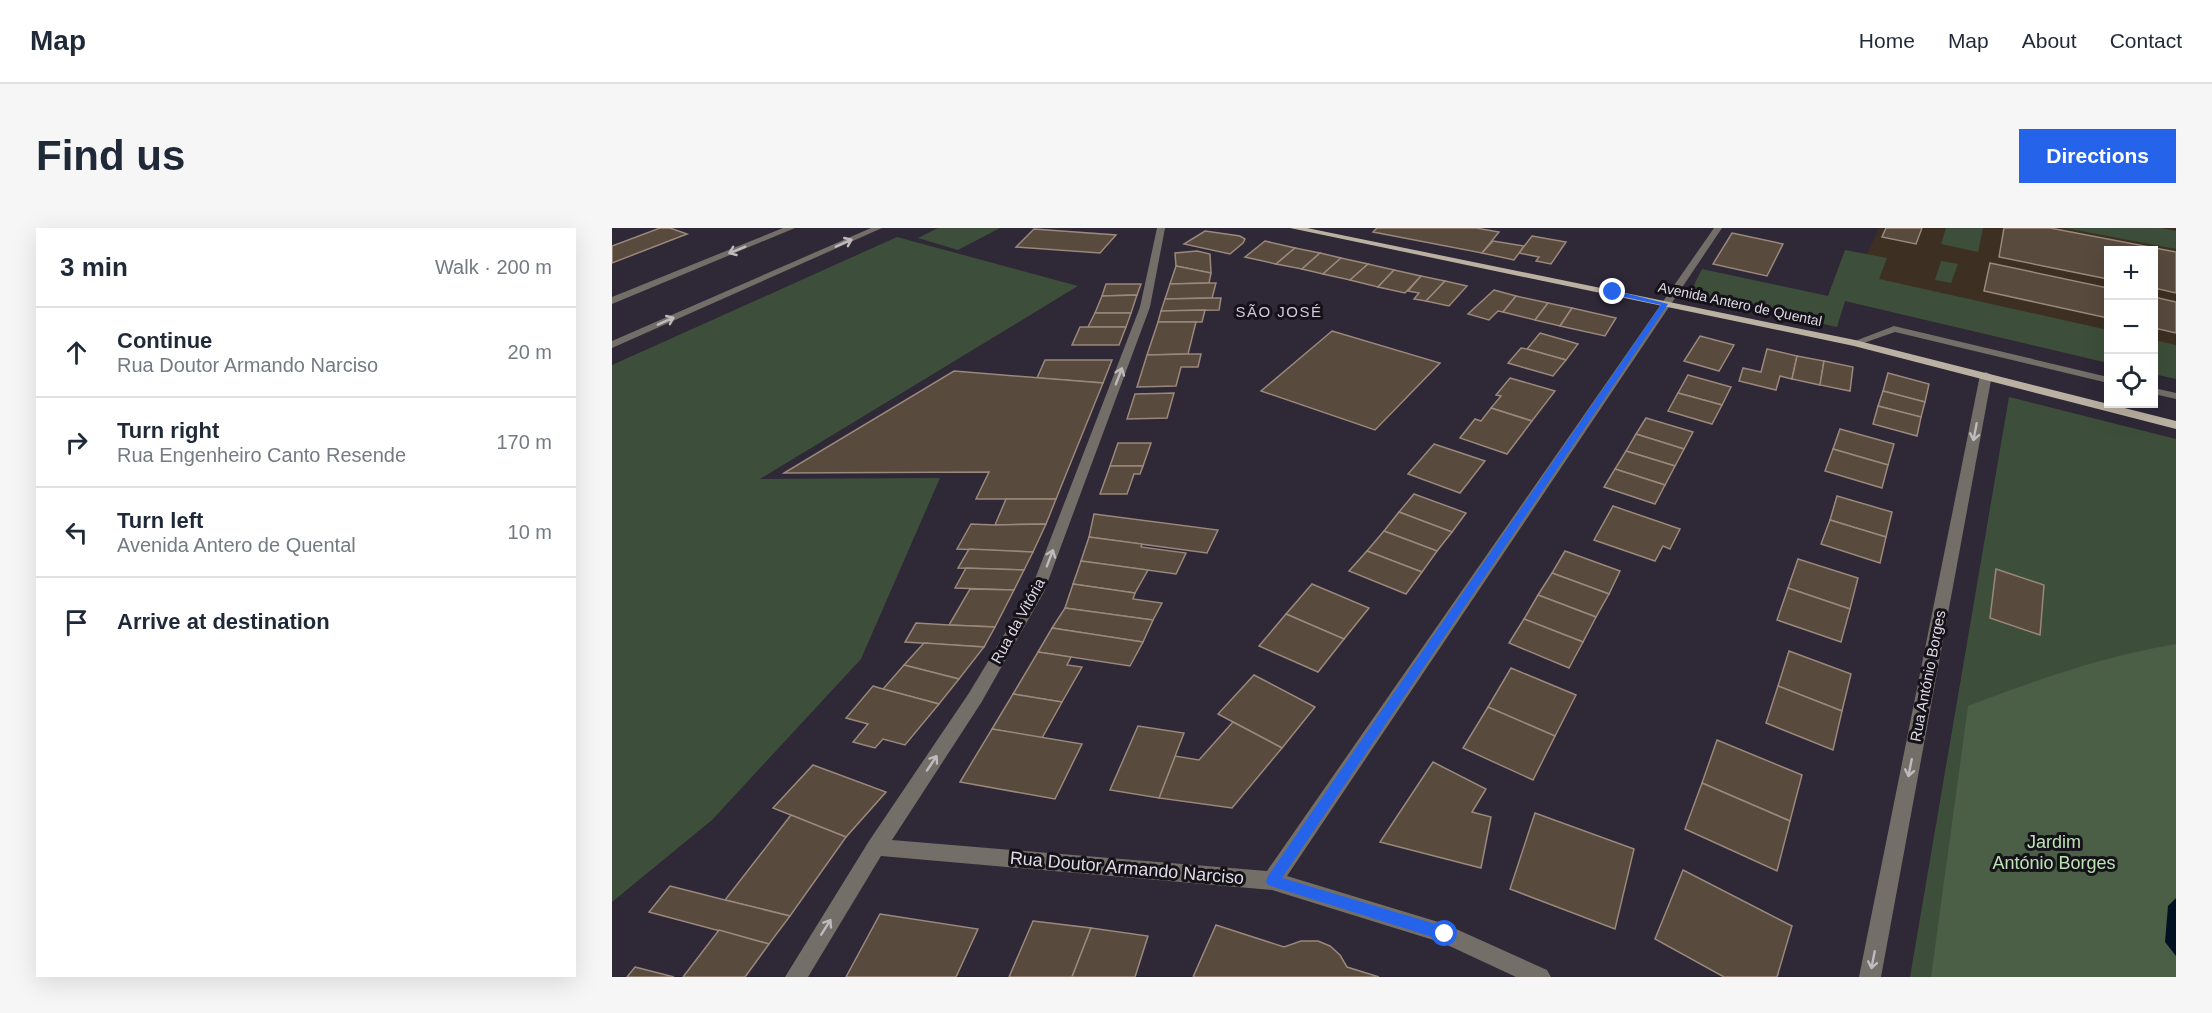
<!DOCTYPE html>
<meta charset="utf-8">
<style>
body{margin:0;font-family:Arial,sans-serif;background:#f6f6f7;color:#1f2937}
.controls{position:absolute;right:18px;top:18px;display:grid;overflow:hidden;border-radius:0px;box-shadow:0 6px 24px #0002}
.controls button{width:54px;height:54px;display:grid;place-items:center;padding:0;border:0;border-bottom:2px solid #e0e1e3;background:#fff;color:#1f2937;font:30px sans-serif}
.stop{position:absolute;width:18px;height:18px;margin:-14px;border:4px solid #2563eb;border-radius:50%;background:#fff}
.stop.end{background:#2563eb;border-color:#fff;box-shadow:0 2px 6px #0008}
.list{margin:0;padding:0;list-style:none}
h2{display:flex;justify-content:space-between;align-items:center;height:78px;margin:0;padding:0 24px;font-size:26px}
h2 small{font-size:20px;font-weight:400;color:#747a83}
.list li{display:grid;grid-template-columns:39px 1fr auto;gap:18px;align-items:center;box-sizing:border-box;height:90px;padding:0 24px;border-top:2px solid #e0e1e3}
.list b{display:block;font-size:22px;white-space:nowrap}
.list p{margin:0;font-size:20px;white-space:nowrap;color:#747a83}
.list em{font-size:20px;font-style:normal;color:#747a83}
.icon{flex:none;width:33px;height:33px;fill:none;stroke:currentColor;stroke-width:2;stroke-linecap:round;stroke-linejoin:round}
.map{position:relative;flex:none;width:1564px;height:749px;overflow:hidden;border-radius:0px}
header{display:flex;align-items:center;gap:36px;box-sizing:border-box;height:84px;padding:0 30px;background:#fff;border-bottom:2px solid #e0e1e3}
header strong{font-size:28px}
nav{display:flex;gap:33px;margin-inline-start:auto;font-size:21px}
.intro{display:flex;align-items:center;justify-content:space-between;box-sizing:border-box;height:144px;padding:0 36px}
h1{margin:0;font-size:42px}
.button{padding:15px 27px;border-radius:0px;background:#2563eb;color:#fff;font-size:21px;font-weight:700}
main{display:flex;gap:36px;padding:0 36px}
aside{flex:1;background:#fff;border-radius:0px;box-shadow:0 6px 24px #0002}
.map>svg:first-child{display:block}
</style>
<header>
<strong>Map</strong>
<nav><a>Home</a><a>Map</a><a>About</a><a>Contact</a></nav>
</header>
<div class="intro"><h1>Find us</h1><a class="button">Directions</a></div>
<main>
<aside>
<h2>3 min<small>Walk · 200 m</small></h2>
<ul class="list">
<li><svg class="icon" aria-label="ahead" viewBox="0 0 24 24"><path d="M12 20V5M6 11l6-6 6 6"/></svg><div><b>Continue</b><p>Rua Doutor Armando Narciso</p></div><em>20 m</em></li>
<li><svg class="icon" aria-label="right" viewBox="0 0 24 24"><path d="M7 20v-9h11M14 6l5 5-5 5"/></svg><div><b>Turn right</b><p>Rua Engenheiro Canto Resende</p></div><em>170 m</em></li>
<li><svg class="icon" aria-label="left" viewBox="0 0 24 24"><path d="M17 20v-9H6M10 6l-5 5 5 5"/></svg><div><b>Turn left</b><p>Avenida Antero de Quental</p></div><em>10 m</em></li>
<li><svg class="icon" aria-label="arrive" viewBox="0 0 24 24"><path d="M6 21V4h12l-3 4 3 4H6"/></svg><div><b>Arrive at destination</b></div></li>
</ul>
</aside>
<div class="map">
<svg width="1564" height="749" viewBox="0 0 1564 749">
<rect width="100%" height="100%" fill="#2e2837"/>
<polygon fill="#3d3022" points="1267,0 1564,0 1564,151 1542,146 1542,22 1496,22 1496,135 1233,73"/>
<g fill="#3d4f3a">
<polygon points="326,0 388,0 346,22 306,10"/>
<polygon points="1334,0 1371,0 1366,24 1329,16"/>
<polygon points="1453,0 1549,0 1564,3 1564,21"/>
<polygon points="285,9 466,58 148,251 328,250 249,431 100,592 0,674 0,137"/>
<polygon points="1233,22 1275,30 1267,51 1496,102 1496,135 1233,73 1225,99 1077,67 1090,41 1216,68"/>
<polygon points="1329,33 1346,36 1339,55 1323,52"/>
<polygon points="1542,112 1564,117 1564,151 1542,146"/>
<polygon points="1397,169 1564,211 1564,749 1298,749"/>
</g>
<path fill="#4b5e46" d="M1564,416V749H1319L1356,478C1427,451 1489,429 1564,416Z"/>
<polygon fill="#001221" points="1564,670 1564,728 1553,714 1556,678"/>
<g fill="#594a3e" stroke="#99887b" stroke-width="1.5">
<polygon points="48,0 58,0 75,6 0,35 0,18"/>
<polygon points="765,0 864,0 887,4 870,25 761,4"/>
<polygon points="1274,0 1310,0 1304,16 1270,9"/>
<polygon points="1392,0 1438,0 1564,24 1564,65 1542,60 1542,22 1496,22 1496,51 1387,29"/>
<polygon points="422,1 504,7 488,25 404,19"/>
<polygon points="593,3 628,8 633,11 631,15 618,26 572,16"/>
<polygon points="1120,5 1171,16 1155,48 1101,36"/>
<polygon points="920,8 954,14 939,36 924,33 927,29 907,25"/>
<polygon points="653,13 683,20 664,36 633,29"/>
<polygon points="881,13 912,18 902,32 870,25"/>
<polygon points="683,20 708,25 690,41 664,36"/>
<polygon points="585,23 598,26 599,45 564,38 563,25"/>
<polygon points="708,25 729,30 711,46 690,41"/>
<polygon points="729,30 756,36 738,52 711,46"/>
<polygon points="1378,35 1496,60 1496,90 1372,63"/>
<polygon points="756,36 782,42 766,59 738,52"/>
<polygon points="564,38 599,45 597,55 558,56"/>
<polygon points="782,42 809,48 793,65 766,59"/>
<polygon points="809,48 833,53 814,73 802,71 807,65 796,63"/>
<polygon points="833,53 855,58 837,78 814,73"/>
<polygon points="597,55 604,55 600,70 553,71 558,56"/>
<polygon points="494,56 529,56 525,67 490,68"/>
<polygon points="882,62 904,68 891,84 886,83 877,92 856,86"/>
<polygon points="525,67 519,85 483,85 490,68"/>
<polygon points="904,68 936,75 923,92 891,84"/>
<polygon points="1542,69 1564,74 1564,105 1542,100"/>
<polygon points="600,70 609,70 607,82 549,83 553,71"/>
<polygon points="936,75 960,80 948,98 923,92"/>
<polygon points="960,80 1004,90 993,108 948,98"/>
<polygon points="593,82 590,94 546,94 549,83"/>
<polygon points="483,85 519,85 514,99 476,99"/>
<polygon points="546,94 584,94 576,126 535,127"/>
<polygon points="468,99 514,99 507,117 460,117"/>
<polygon points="720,103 828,135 763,202 649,163"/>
<polygon points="928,105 966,116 954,132 915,121"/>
<polygon points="1088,108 1122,117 1107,143 1072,133"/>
<polygon points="909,120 915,121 954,132 941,148 896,135"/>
<polygon points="1155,121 1185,128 1180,151 1168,148 1164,162 1127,153 1131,140 1149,144"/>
<polygon points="576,126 589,126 586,139 569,139 564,158 525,159 535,127"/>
<polygon points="1185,128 1212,133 1208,157 1180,151"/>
<polygon points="433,132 500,132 491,155 425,150"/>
<polygon points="1212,133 1241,139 1238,163 1208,157"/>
<polygon points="342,143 491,155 444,271 364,271 377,244 172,245"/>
<polygon points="1276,145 1317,156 1313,174 1271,163"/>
<polygon points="1076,147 1119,159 1110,177 1066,165"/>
<polygon points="898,150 943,163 920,193 879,180 889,168 884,167"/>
<polygon points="1271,163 1313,174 1309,189 1266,178"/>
<polygon points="562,165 555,190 515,191 523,166"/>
<polygon points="1066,165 1110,177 1100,196 1056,183"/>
<polygon points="1266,178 1309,189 1305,208 1261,196"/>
<polygon points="879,180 920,193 895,226 848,210 863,191 869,193"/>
<polygon points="1034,190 1081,204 1072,221 1024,206"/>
<polygon points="1228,201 1282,216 1276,237 1221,221"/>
<polygon points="1024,206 1072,221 1063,238 1014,223"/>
<polygon points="506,215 539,215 531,238 498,238"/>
<polygon points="822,216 873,233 848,265 796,246"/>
<polygon points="1221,221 1276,237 1270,260 1213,243"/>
<polygon points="1014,223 1063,238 1053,257 1003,241"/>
<polygon points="498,238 531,238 528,246 522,246 515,266 488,266"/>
<polygon points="1003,241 1053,257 1043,276 992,259"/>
<polygon points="802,266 854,285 840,304 787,284"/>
<polygon points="1225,268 1280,284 1274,309 1218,292"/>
<polygon points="394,271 444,271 434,296 383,297"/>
<polygon points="1001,278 1068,301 1058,321 1051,318 1043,333 982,312"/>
<polygon points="787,284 840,304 825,323 772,303"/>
<polygon points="482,286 606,302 595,325 477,309"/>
<polygon points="1218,292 1274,309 1268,335 1209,316"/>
<polygon points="359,296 383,297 434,296 421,324 345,321"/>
<polygon points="772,303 825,323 810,344 755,323"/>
<polygon points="477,309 530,316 529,319 574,325 564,346 469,333"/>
<polygon points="357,321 421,324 412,342 346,340"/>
<polygon points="755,323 810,344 794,366 737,343"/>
<polygon points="953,323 1008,343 997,366 940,345"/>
<polygon points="1186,331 1246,350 1238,381 1176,360"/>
<polygon points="469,333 536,342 523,365 461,356"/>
<polygon points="354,340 412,342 402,362 343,360"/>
<polygon points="1384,341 1432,357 1428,407 1378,390"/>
<polygon points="940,345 997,366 984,389 926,367"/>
<polygon points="461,356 523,365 521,371 550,375 541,392 453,380"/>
<polygon points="700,356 757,380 732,411 674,386"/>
<polygon points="1176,360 1238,381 1229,414 1165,392"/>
<polygon points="358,361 402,362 383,399 337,397"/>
<polygon points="926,367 984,389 971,414 912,391"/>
<polygon points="453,380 541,392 531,414 440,400"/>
<polygon points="674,386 732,411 706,444 647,418"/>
<polygon points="912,391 971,414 957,440 897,415"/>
<polygon points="304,395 337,397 383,399 372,419 293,414"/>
<polygon points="440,400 531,414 518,438 426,424"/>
<polygon points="312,415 372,419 347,451 292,437"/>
<polygon points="1177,423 1239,446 1230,483 1166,458"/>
<polygon points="426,424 459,429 455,437 470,439 450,474 401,466"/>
<polygon points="292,437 347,451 327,476 271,461"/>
<polygon points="899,440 964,467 943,508 876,479"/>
<polygon points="642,447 703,479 670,520 606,486"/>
<polygon points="261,458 271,461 327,476 293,517 271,511 263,520 241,514 256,496 234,490"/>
<polygon points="1166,458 1230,483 1221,522 1154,495"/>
<polygon points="401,466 450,474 430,510 380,501"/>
<polygon points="876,479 943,508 921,552 851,520"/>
<polygon points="621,494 670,520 620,580 547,570 563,528 587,532"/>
<polygon points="526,498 572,505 547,570 498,562"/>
<polygon points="380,501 470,516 443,571 348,554"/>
<polygon points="1105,512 1190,547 1178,593 1090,555"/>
<polygon points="821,534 874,561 860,584 879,589 869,640 768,614"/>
<polygon points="201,537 274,564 234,609 161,580"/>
<polygon points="1090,555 1178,593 1165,643 1073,601"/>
<polygon points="923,585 1022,621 1003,701 898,661"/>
<polygon points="179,587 234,609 178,688 113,672"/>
<polygon points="1071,642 1180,698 1165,749 1112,749 1043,711"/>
<polygon points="58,658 113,672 178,688 157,716 37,684"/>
<polygon points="268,686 366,701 344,749 234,749"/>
<polygon points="421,693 479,700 460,749 397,749"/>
<polygon points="604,697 672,719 689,713 706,713 718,718 728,727 735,739 767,749 581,749"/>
<polygon points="479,700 536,708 523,749 460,749"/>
<polygon points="107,702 157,716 133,749 71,749"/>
<polygon points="23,739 62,749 15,749"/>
</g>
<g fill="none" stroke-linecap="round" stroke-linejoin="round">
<g fill="#736e67" fill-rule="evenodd">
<polygon points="171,0 183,0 0,76 0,69"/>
<polygon points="259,0 270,0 0,120 0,113"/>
<polygon points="545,0 553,0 538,79 432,364 369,475 280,612 655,643 1102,0 1110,0 675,648 833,696 935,742 939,749 904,749 831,715 660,662 269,628 196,749 173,749 257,613 357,465 418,364 528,79"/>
<polygon points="1282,98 1496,149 1496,155 1283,104 1243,118 1238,115"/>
<polygon points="1374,144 1380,147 1269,749 1247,749 1368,147"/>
<polygon points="1542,160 1564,165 1564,171 1542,166"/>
</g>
<polygon fill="#bbb1a2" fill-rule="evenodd" points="678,0 695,0 1243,112 1564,193 1564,201 1242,118"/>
</g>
<defs><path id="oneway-shaft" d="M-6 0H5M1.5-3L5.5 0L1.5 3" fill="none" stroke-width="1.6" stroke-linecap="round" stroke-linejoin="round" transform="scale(1.5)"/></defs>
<g stroke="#bebabe">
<use href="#oneway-shaft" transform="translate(232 15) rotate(-24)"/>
<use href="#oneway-shaft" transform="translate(125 22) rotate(158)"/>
<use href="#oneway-shaft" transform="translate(54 93) rotate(-24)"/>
<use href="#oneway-shaft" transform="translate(507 148) rotate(-69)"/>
<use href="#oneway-shaft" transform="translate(1363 204) rotate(101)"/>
<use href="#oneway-shaft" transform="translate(438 330) rotate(-69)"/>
<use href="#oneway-shaft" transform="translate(320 535) rotate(-56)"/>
<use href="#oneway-shaft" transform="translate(1298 540) rotate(101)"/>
<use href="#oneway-shaft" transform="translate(214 699) rotate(-58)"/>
<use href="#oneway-shaft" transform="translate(1261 732) rotate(101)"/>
</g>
<polygon fill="#2563eb" points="1001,62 1056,76 670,650 833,699 838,701 840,706 838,711 833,713 656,657 654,653 656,648 1049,77 999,66"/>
<g text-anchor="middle" stroke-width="6" stroke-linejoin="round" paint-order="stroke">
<g font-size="14" fill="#dedae4" stroke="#151219">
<text transform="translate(1128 76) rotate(12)" y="5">Avenida Antero de Quental</text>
</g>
<g font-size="15" letter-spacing="1.5" fill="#d1c9dd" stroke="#151219">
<text x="667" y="89">SÃO JOSÉ</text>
</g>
<g font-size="15" fill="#dedae4" stroke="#151219">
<text transform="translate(406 393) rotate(-61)" y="5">Rua da Vitória</text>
<text transform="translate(1316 448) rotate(-79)" y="5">Rua António Borges</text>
</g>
<g font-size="18" fill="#bde3b5" stroke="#151219">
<text x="1442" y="620">Jardim<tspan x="1442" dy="21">António Borges</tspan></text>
</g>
<g font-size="18" fill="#dedae4" stroke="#151219">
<text transform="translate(515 640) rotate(5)" y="6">Rua Doutor Armando Narciso</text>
</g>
</g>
</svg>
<div class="controls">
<button>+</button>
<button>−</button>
<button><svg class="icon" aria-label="locate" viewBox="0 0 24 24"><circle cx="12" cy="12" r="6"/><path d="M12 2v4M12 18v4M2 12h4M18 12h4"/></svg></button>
</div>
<div class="stop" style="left:833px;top:706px"></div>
<div class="stop end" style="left:1001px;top:64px"></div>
</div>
</main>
